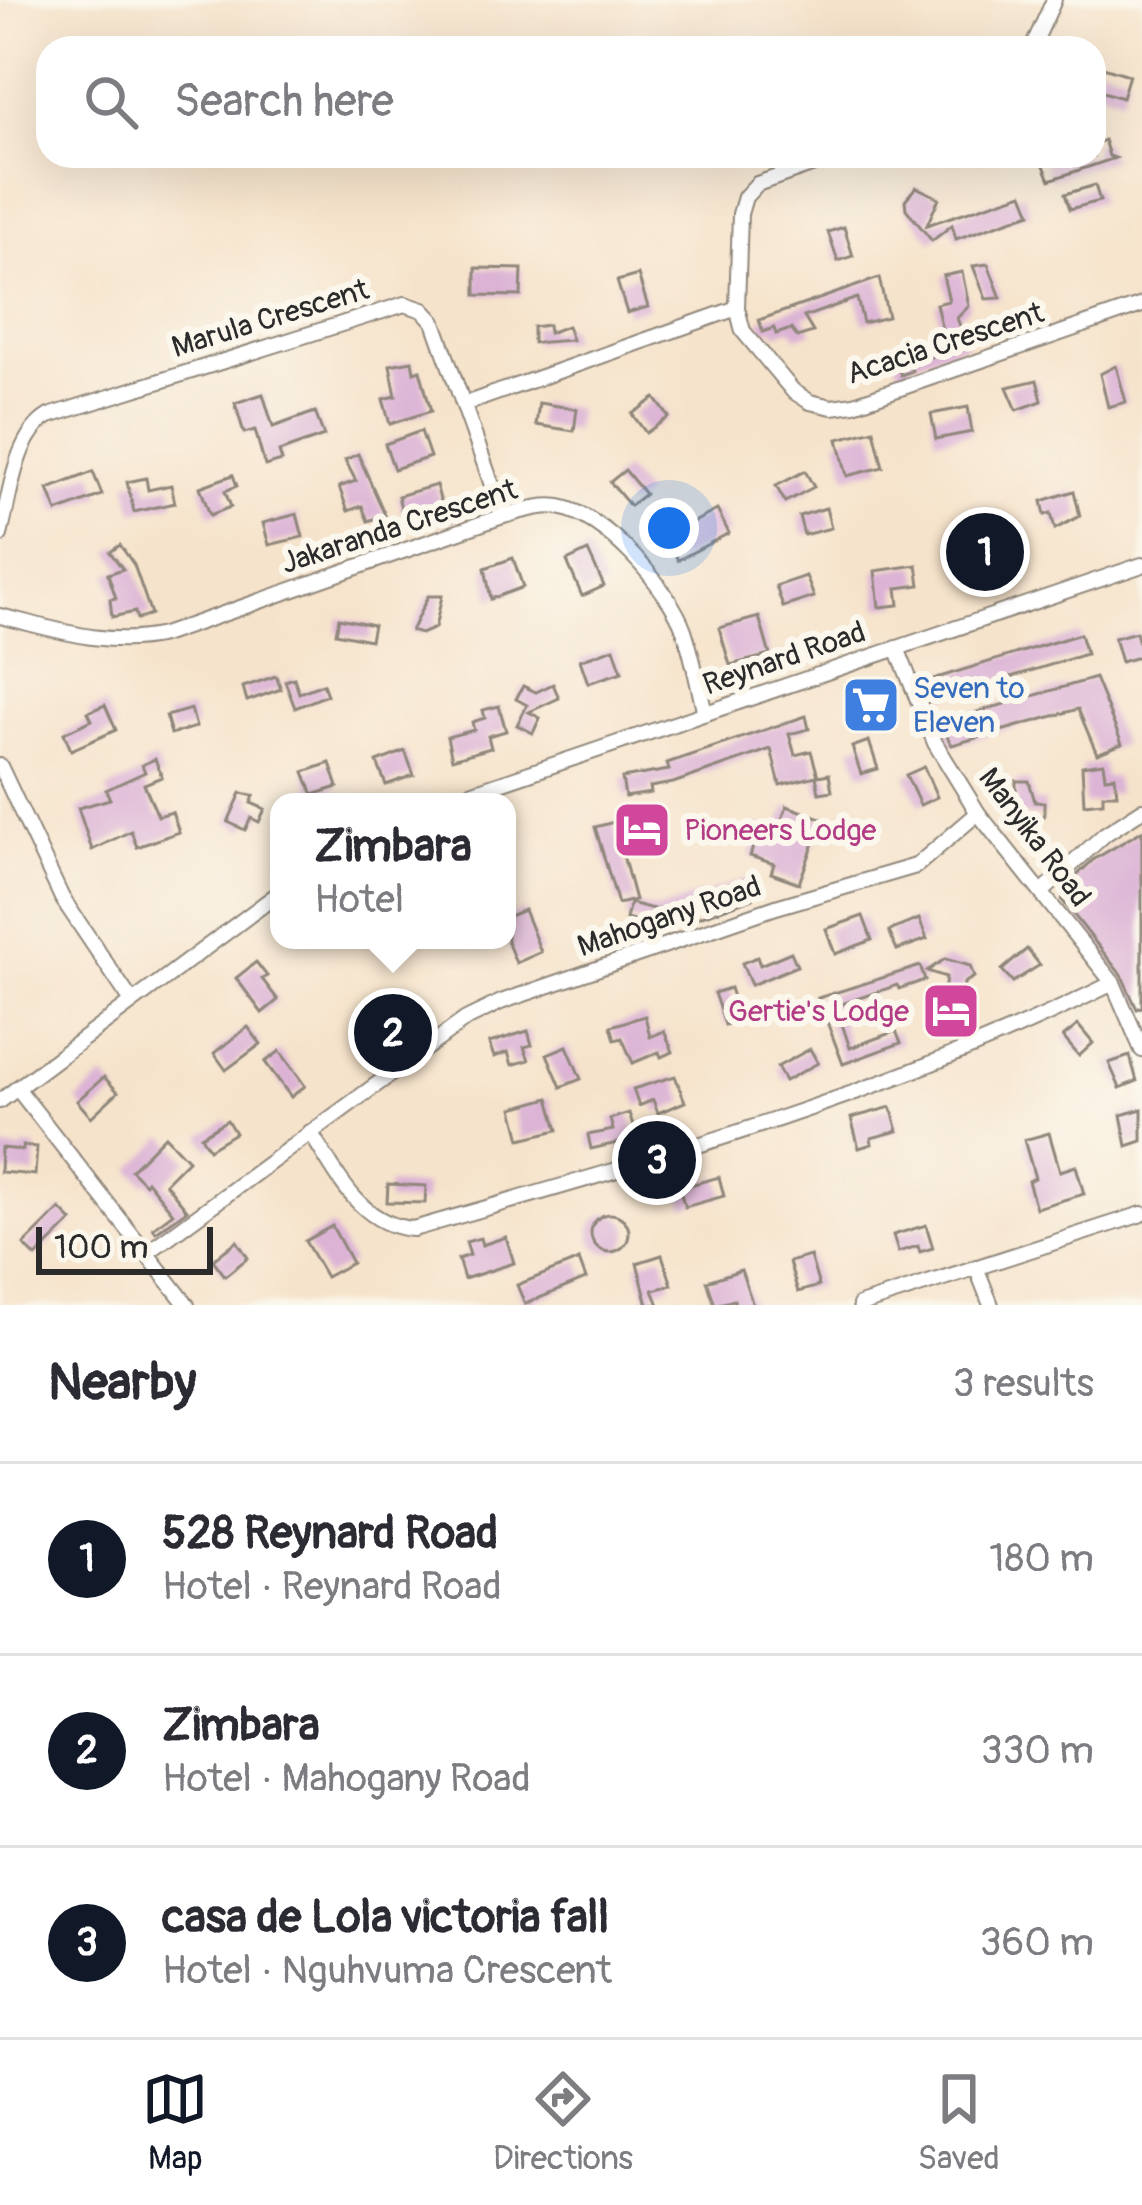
<!DOCTYPE html>
<meta charset="utf-8">
<style>
body{margin:0;font-family:Pangolin,sans-serif;background:#f7f7f7;color:#2b2b33}
.scale{position:absolute;left:36px;bottom:30px;width:177px;box-sizing:border-box;padding-left:12px;border:6px solid #2b2b2b;border-top:0;font-size:33px;line-height:42px;white-space:nowrap;color:#2b2b2b;-webkit-text-stroke:9px #fbf7ec;paint-order:stroke}
.you{position:absolute;left:669px;top:528px;width:42px;height:42px;margin:-30px;border:9px solid #fff;border-radius:50%;background:#1a73e8;box-shadow:0 0 0 18px #1a73e833}
.badge{display:grid;place-items:center;width:78px;height:78px;border-radius:50%;background:#111827;color:#fff;font-size:39px;font-weight:700}
.pin{position:absolute;translate:-50% -50%;border:6px solid #fff;box-shadow:0 3px 12px #0006}
.popup{position:absolute;left:270px;top:793px;width:246px;height:156px;box-sizing:border-box;display:grid;place-content:center;border-radius:24px;background:#fff;filter:drop-shadow(0 3px 9px #0005);font-size:39px;white-space:nowrap;color:#7c7c81}
.popup b{font-size:45px;color:#2b2b33}
.popup::after{content:'';position:absolute;left:50%;top:100%;margin-left:-24px;border:24px solid transparent;border-top-color:#fff}
.list{margin:0;padding:0;list-style:none}
h2{display:flex;justify-content:space-between;align-items:center;height:156px;margin:0;padding:0 48px;font-size:51px}
h2 small{font-size:39px;font-weight:400;color:#7c7c81}
.list li{display:grid;grid-template-columns:78px 1fr auto;gap:36px;align-items:center;box-sizing:border-box;height:192px;padding:0 48px;border-top:3px solid #e1e1e2}
.list b{display:block;font-size:45px;white-space:nowrap}
.list p{margin:0;font-size:39px;white-space:nowrap;color:#7c7c81}
.list em{font-size:39px;font-style:normal;color:#7c7c81}
.icon{flex:none;width:66px;height:66px;fill:none;stroke:currentColor;stroke-width:2;stroke-linecap:round;stroke-linejoin:round}
.map{position:relative;flex:none;width:1142px;height:1305px;overflow:hidden}
.search{position:absolute;background:#fff;box-shadow:0 12px 48px #0002;left:36px;right:36px;top:36px;height:132px;display:flex;align-items:center;gap:30px;box-sizing:border-box;padding:0 42px;border-radius:36px;color:#7c7c81;font-size:45px}
.sheet{height:732px;background:#fff}
nav{display:flex;justify-content:space-around;align-items:center;box-sizing:border-box;height:168px;border-top:3px solid #e1e1e2;background:#fff;font-size:33px;color:#7c7c81}
nav a{display:grid;justify-items:center;gap:6px}
nav .on{color:#111827}
.map>svg:first-child{display:block}
</style>
<div class="map">
<svg width="1142" height="1305" viewBox="0 0 1142 1305">
<rect width="100%" height="100%" fill="#fbf7ec"/>
<filter id="ink" filterUnits="userSpaceOnUse"><feTurbulence type="fractalNoise" baseFrequency=".00833" numOctaves="2"/><feDisplacementMap in="SourceGraphic" scale="24" xChannelSelector="R" yChannelSelector="G"/><feConvolveMatrix kernelMatrix="1 2 1 2 8 2 1 2 1" color-interpolation-filters="sRGB"/></filter>
<filter id="wash" filterUnits="userSpaceOnUse"><feTurbulence type="fractalNoise" baseFrequency=".004" numOctaves="4" result="noise"/><feDisplacementMap in="SourceGraphic" scale="48" xChannelSelector="R" yChannelSelector="G"/><feGaussianBlur stdDeviation="2.7" result="paint"/><feColorMatrix in="noise" values="0 0 0 0 0 0 0 0 0 0 0 0 0 0 0 0 0 1.4 0 .05"/><feComposite in="paint" operator="in"/></filter>
<g filter="url(#wash)">
<rect width="100%" height="100%" fill="#f6e3cb"/>
<g id="blocks">
<g fill="#dcb3d5">
<polygon points="1100,66 1129,75 1122,98 1094,89"/>
<polygon points="1104,140 1109,156 1115,158 1050,180 1043,163 1061,156 1094,156 1094,144"/>
<polygon points="1095,185 1100,201 1070,209 1065,194"/>
<polygon points="916,187 939,198 927,225 1023,193 1031,213 956,239 952,225 932,241 906,209 905,200"/>
<polygon points="844,227 853,256 838,261 828,232"/>
<polygon points="988,264 1001,298 986,299 973,266"/>
<polygon points="476,268 522,269 521,296 476,295"/>
<polygon points="962,272 969,306 957,318 967,344 910,364 912,371 901,375 892,351 943,334 936,304 949,301 943,276"/>
<polygon points="638,275 648,307 627,313 617,281"/>
<polygon points="879,278 888,317 863,323 857,298 804,317 813,332 797,337 791,329 776,334 774,328 763,332 759,320"/>
<polygon points="548,325 549,333 567,326 572,340 533,343 533,327"/>
<polygon points="412,361 414,372 420,370 431,411 390,424 383,399 396,396 390,365"/>
<polygon points="1116,366 1126,402 1108,407 1100,374"/>
<polygon points="1037,380 1042,401 1017,410 1007,387"/>
<polygon points="263,394 273,427 315,412 324,436 279,452 282,461 265,466 255,430 244,433 235,403"/>
<polygon points="655,398 669,417 646,433 632,414"/>
<polygon points="539,403 577,409 574,431 536,425"/>
<polygon points="968,407 972,432 936,439 931,414"/>
<polygon points="874,430 883,467 847,476 838,439"/>
<polygon points="421,431 430,457 394,469 385,444"/>
<polygon points="358,454 385,515 368,521 362,506 348,511 339,487 356,481 345,460"/>
<polygon points="625,470 645,494 630,506 610,482"/>
<polygon points="805,471 814,487 785,502 776,486"/>
<polygon points="93,472 102,495 57,512 48,489"/>
<polygon points="233,475 237,486 225,491 231,507 210,515 200,487"/>
<polygon points="146,478 148,490 171,485 175,503 134,512 127,482"/>
<polygon points="436,485 443,510 459,505 463,518 429,524 425,510 403,516 398,496"/>
<polygon points="1074,491 1080,516 1055,529 1051,513 1045,515 1042,501"/>
<polygon points="826,508 831,528 804,535 799,516"/>
<polygon points="717,510 729,533 678,560 665,537"/>
<polygon points="297,514 303,537 269,545 263,523"/>
<polygon points="972,526 982,527 1000,551 966,564 962,554 969,546 966,530"/>
<polygon points="120,545 134,565 151,614 137,619 135,612 112,617 110,599 116,598 108,574 123,569 110,552"/>
<polygon points="588,551 604,586 582,596 567,561"/>
<polygon points="513,558 523,587 491,599 485,568"/>
<polygon points="917,565 920,585 897,588 899,605 879,607 875,571"/>
<polygon points="806,576 814,597 783,607 776,586"/>
<polygon points="428,596 442,596 435,628 421,634 411,631"/>
<polygon points="759,617 770,655 730,665 719,628"/>
<polygon points="339,618 373,625 370,640 336,633"/>
<polygon points="1136,632 1142,656 1121,662 1114,638"/>
<polygon points="1080,634 1086,654 936,700 930,680"/>
<polygon points="614,648 622,672 588,683 580,660"/>
<polygon points="276,676 281,689 247,701 243,687"/>
<polygon points="294,678 299,693 323,684 327,695 295,708 285,681"/>
<polygon points="1095,678 1122,744 1097,754 1078,709 952,745 939,723"/>
<polygon points="875,683 885,714 865,721 855,690"/>
<polygon points="553,684 559,698 529,712 540,718 533,733 517,725 527,705 516,699 523,686 536,692"/>
<polygon points="105,705 116,730 71,750 64,733 92,720 88,712"/>
<polygon points="499,706 506,731 488,736 491,748 452,759 447,737 474,730 472,722 485,718 483,710"/>
<polygon points="191,709 196,727 171,734 166,716"/>
<polygon points="806,716 809,729 789,734 795,755 811,751 818,776 829,774 832,791 819,793 816,776 780,785 771,749 673,783 650,787 651,793 625,797 622,778 669,770 667,763"/>
<polygon points="869,741 878,769 861,774 852,747"/>
<polygon points="405,751 414,775 386,785 377,762"/>
<polygon points="155,759 162,777 144,784 158,816 172,812 179,832 137,847 131,831 92,850 78,808 110,799 106,790 145,772 142,765"/>
<polygon points="330,763 338,787 313,795 304,772"/>
<polygon points="1103,763 1105,777 1115,776 1117,794 1103,794 1103,802 1084,804 1082,766"/>
<polygon points="924,767 937,797 920,805 906,775"/>
<polygon points="1016,781 1029,781 1035,802 1044,802 1044,816 1016,816"/>
<polygon points="241,793 254,796 251,803 265,809 259,822 251,818 245,830 228,822"/>
<polygon points="787,806 823,819 799,883 771,873 774,864 750,856 761,824 778,830"/>
<polygon points="614,822 635,900 618,904 595,827"/>
<polygon points="1142,831 1142,1007 1137,1009 1122,976 1062,900 1070,882 1093,860"/>
<polygon points="746,879 753,898 717,911 662,929 626,919 630,903 657,910"/>
<polygon points="524,910 541,952 516,963 507,941 507,917"/>
<polygon points="863,916 872,940 835,954 826,929"/>
<polygon points="919,919 927,939 897,950 889,931"/>
<polygon points="1027,949 1040,965 1013,982 1002,970"/>
<polygon points="791,952 797,966 751,985 742,963 757,957 760,965"/>
<polygon points="945,959 970,966 974,977 964,983 958,1029 940,1027 946,977 927,971"/>
<polygon points="256,962 267,976 262,979 278,1000 262,1013 236,978"/>
<polygon points="920,966 925,980 899,989 897,985 836,1006 850,1048 896,1031 901,1043 843,1064 818,998"/>
<polygon points="730,988 740,1019 725,1025 714,993"/>
<polygon points="645,1016 650,1037 664,1031 673,1052 661,1057 659,1052 633,1063 622,1038 615,1040 611,1026"/>
<polygon points="1078,1025 1093,1043 1079,1056 1063,1037"/>
<polygon points="248,1027 261,1044 226,1070 214,1053"/>
<polygon points="528,1031 532,1045 524,1047 529,1060 512,1065 508,1052 494,1057 489,1043"/>
<polygon points="567,1046 581,1079 561,1087 547,1054"/>
<polygon points="810,1049 818,1063 785,1081 777,1067"/>
<polygon points="280,1051 305,1086 291,1097 265,1062"/>
<polygon points="1130,1056 1137,1081 1120,1088 1109,1063"/>
<polygon points="675,1076 685,1102 658,1113 653,1100 639,1106 633,1089"/>
<polygon points="104,1077 118,1092 91,1117 77,1101"/>
<polygon points="549,1098 558,1130 521,1139 513,1108"/>
<polygon points="891,1107 898,1131 871,1138 872,1144 859,1148 851,1118"/>
<polygon points="1142,1109 1142,1141 1127,1146 1121,1115"/>
<polygon points="629,1113 639,1143 619,1149 617,1143 591,1149 588,1135 613,1130 610,1119"/>
<polygon points="227,1120 235,1133 209,1149 201,1136"/>
<polygon points="1049,1133 1060,1171 1076,1166 1084,1194 1036,1208 1028,1181 1035,1178 1024,1140"/>
<polygon points="165,1136 188,1160 165,1183 187,1210 156,1232 153,1228 173,1213 147,1181 145,1184 131,1170"/>
<polygon points="23,1146 37,1147 35,1175 0,1172 1,1148 23,1150"/>
<polygon points="719,1177 724,1196 685,1207 679,1188"/>
<polygon points="388,1184 426,1186 425,1203 387,1202"/>
<polygon points="60,1209 72,1221 36,1257 24,1245"/>
<circle cx="610" cy="1233" r="19"/>
<polygon points="926,1225 933,1248 920,1252 918,1246 898,1252 893,1235"/>
<polygon points="332,1226 352,1263 326,1277 305,1241"/>
<polygon points="506,1237 514,1263 464,1279 458,1259 470,1255 466,1242 480,1238 482,1245"/>
<polygon points="237,1241 248,1258 225,1276 213,1260"/>
<polygon points="662,1255 672,1285 653,1290 659,1305 648,1305 637,1263"/>
<polygon points="810,1256 819,1286 798,1292 789,1262"/>
<polygon points="579,1260 586,1279 525,1304 517,1285"/>
<polygon points="741,1270 753,1305 735,1305 734,1300 715,1305 707,1281"/>
</g>
</g>
</g>
<g filter="url(#ink)">
<use href="#blocks" fill-opacity="0" stroke="#90877b" stroke-width="3"/>
<g fill="none" stroke-linecap="round" stroke-linejoin="round">
<g stroke="#90877b" stroke-width="18">
<g id="minor">
<polyline points="1032,48 1054,0"/>
<polyline points="837,156 757,184 745,197 740,214 737,308 743,331 793,391 810,402 832,407 854,404 1142,305"/>
<polyline points="465,404 737,308"/>
<path d="M0,535C10,498 14,436 49,416L405,304L423,310L434,322L503,516"/>
<path d="M0,616C55,629 106,648 163,635L503,516C520,512 541,504 559,507C604,514 669,588 684,630C693,657 698,686 705,713"/>
<polyline points="897,648 935,743 978,813 1113,983 1142,1050"/>
<polyline points="0,766 62,898 132,1002"/>
<polyline points="444,802 1142,565"/>
<polyline points="1042,892 1105,834 1142,810"/>
<polyline points="17,1088 187,1305"/>
<polyline points="0,1101 279,893"/>
<path d="M310,1132C337,1173 359,1225 413,1229C651,1161 891,1094 1113,983"/>
<polyline points="148,1252 466,1019 501,1002 776,907 916,866 978,813"/>
<polyline points="976,1267 991,1305"/>
<polyline points="860,1305 1142,1214"/>
</g>
</g>
<use href="#minor" stroke="#fff" stroke-width="14"/>
</g>
</g>
<defs>
<g id="supermarket-square" transform="scale(3)"><rect x="-9" y="-9" width="18" height="18" rx="4" fill="#3f7fe0" stroke="#fbf7ec"/><path d="M-6-5.5h2.5l.6 2H6L4.5 2H-2.5L-4.4-4H-6ZM-1.5 3.2a1.3 1.3 0 1 0 .1 0ZM3 3.2a1.3 1.3 0 1 0 .1 0Z" fill="#fff"/></g>
<g id="hotel-square" transform="scale(3)"><rect x="-9" y="-9" width="18" height="18" rx="4" fill="#d1479c" stroke="#fbf7ec"/><path d="M-6-4.5h1.5V1H6V5H4.5V3h-9V5H-6ZM-4 0a1.8 1.8 0 1 1 3.6 0ZM.5 0V-2.5h3Q6-2.5 6 0Z" fill="#fff"/></g>
</defs>
<g fill-rule="evenodd">
<use href="#supermarket-square" x="871" y="705"/>
<use href="#hotel-square" x="642" y="830"/>
<use href="#hotel-square" x="951" y="1011"/>
</g>
<g text-anchor="middle" stroke-width="12" stroke-linejoin="round" paint-order="stroke">
<g font-size="30" fill="#2b2b2b" stroke="#fbf7ec">
<text transform="translate(270 318) rotate(-17)" y="10">Marula Crescent</text>
<text transform="translate(945 343) rotate(-18)" y="10">Acacia Crescent</text>
<text transform="translate(399 526) rotate(-18)" y="10">Jakaranda Crescent</text>
<text transform="translate(784 658) rotate(-19)" y="10">Reynard Road</text>
<text transform="translate(1035 837) rotate(53)" y="10">Manyika Road</text>
<text transform="translate(669 916) rotate(-19)" y="10">Mahogany Road</text>
</g>
<g font-size="30" fill="#366cbe" stroke="#fbf7ec" text-anchor="start">
<text x="913" y="698">Seven to<tspan x="913" dy="34">Eleven</tspan></text>
</g>
<g font-size="30" fill="#b23c85" stroke="#fbf7ec" text-anchor="start">
<text x="684" y="840">Pioneers Lodge</text>
<text x="909" y="1021" text-anchor="end">Gertie's Lodge</text>
</g>
</g>
</svg>
<div class="scale">100 m</div>
<div class="you"></div>
<div class="pin badge" style="left:985px;top:552px">1</div>
<div class="pin badge" style="left:393px;top:1033px">2</div>
<div class="popup"><b>Zimbara</b>Hotel</div>
<div class="pin badge" style="left:657px;top:1160px">3</div>
<div class="search"><svg class="icon" aria-label="search" viewBox="0 0 24 24"><circle cx="10" cy="10" r="6"/><path d="M15 15l6 6"/></svg>Search here</div>
</div>
<section class="sheet">
<h2>Nearby<small>3 results</small></h2>
<ul class="list">
<li><span class="badge">1</span><div><b>528 Reynard Road</b><p>Hotel · Reynard Road</p></div><em>180 m</em></li>
<li><span class="badge">2</span><div><b>Zimbara</b><p>Hotel · Mahogany Road</p></div><em>330 m</em></li>
<li><span class="badge">3</span><div><b>casa de Lola victoria fall</b><p>Hotel · Nguhvuma Crescent</p></div><em>360 m</em></li>
</ul>
</section>
<nav>
<a class="on"><svg class="icon" aria-label="map" viewBox="0 0 24 24"><path d="M3 6l6-2 6 2 6-2v14l-6 2-6-2-6 2zM9 4v14M15 6v14"/></svg>Map</a>
<a><svg class="icon" aria-label="directions" viewBox="0 0 24 24"><path d="M12 3l9 9-9 9-9-9zM9 14v-3h6M13 9l2 2-2 2"/></svg>Directions</a>
<a><svg class="icon" aria-label="saved" viewBox="0 0 24 24"><path d="M7 4h10v16l-5-4-5 4z"/></svg>Saved</a>
</nav>
